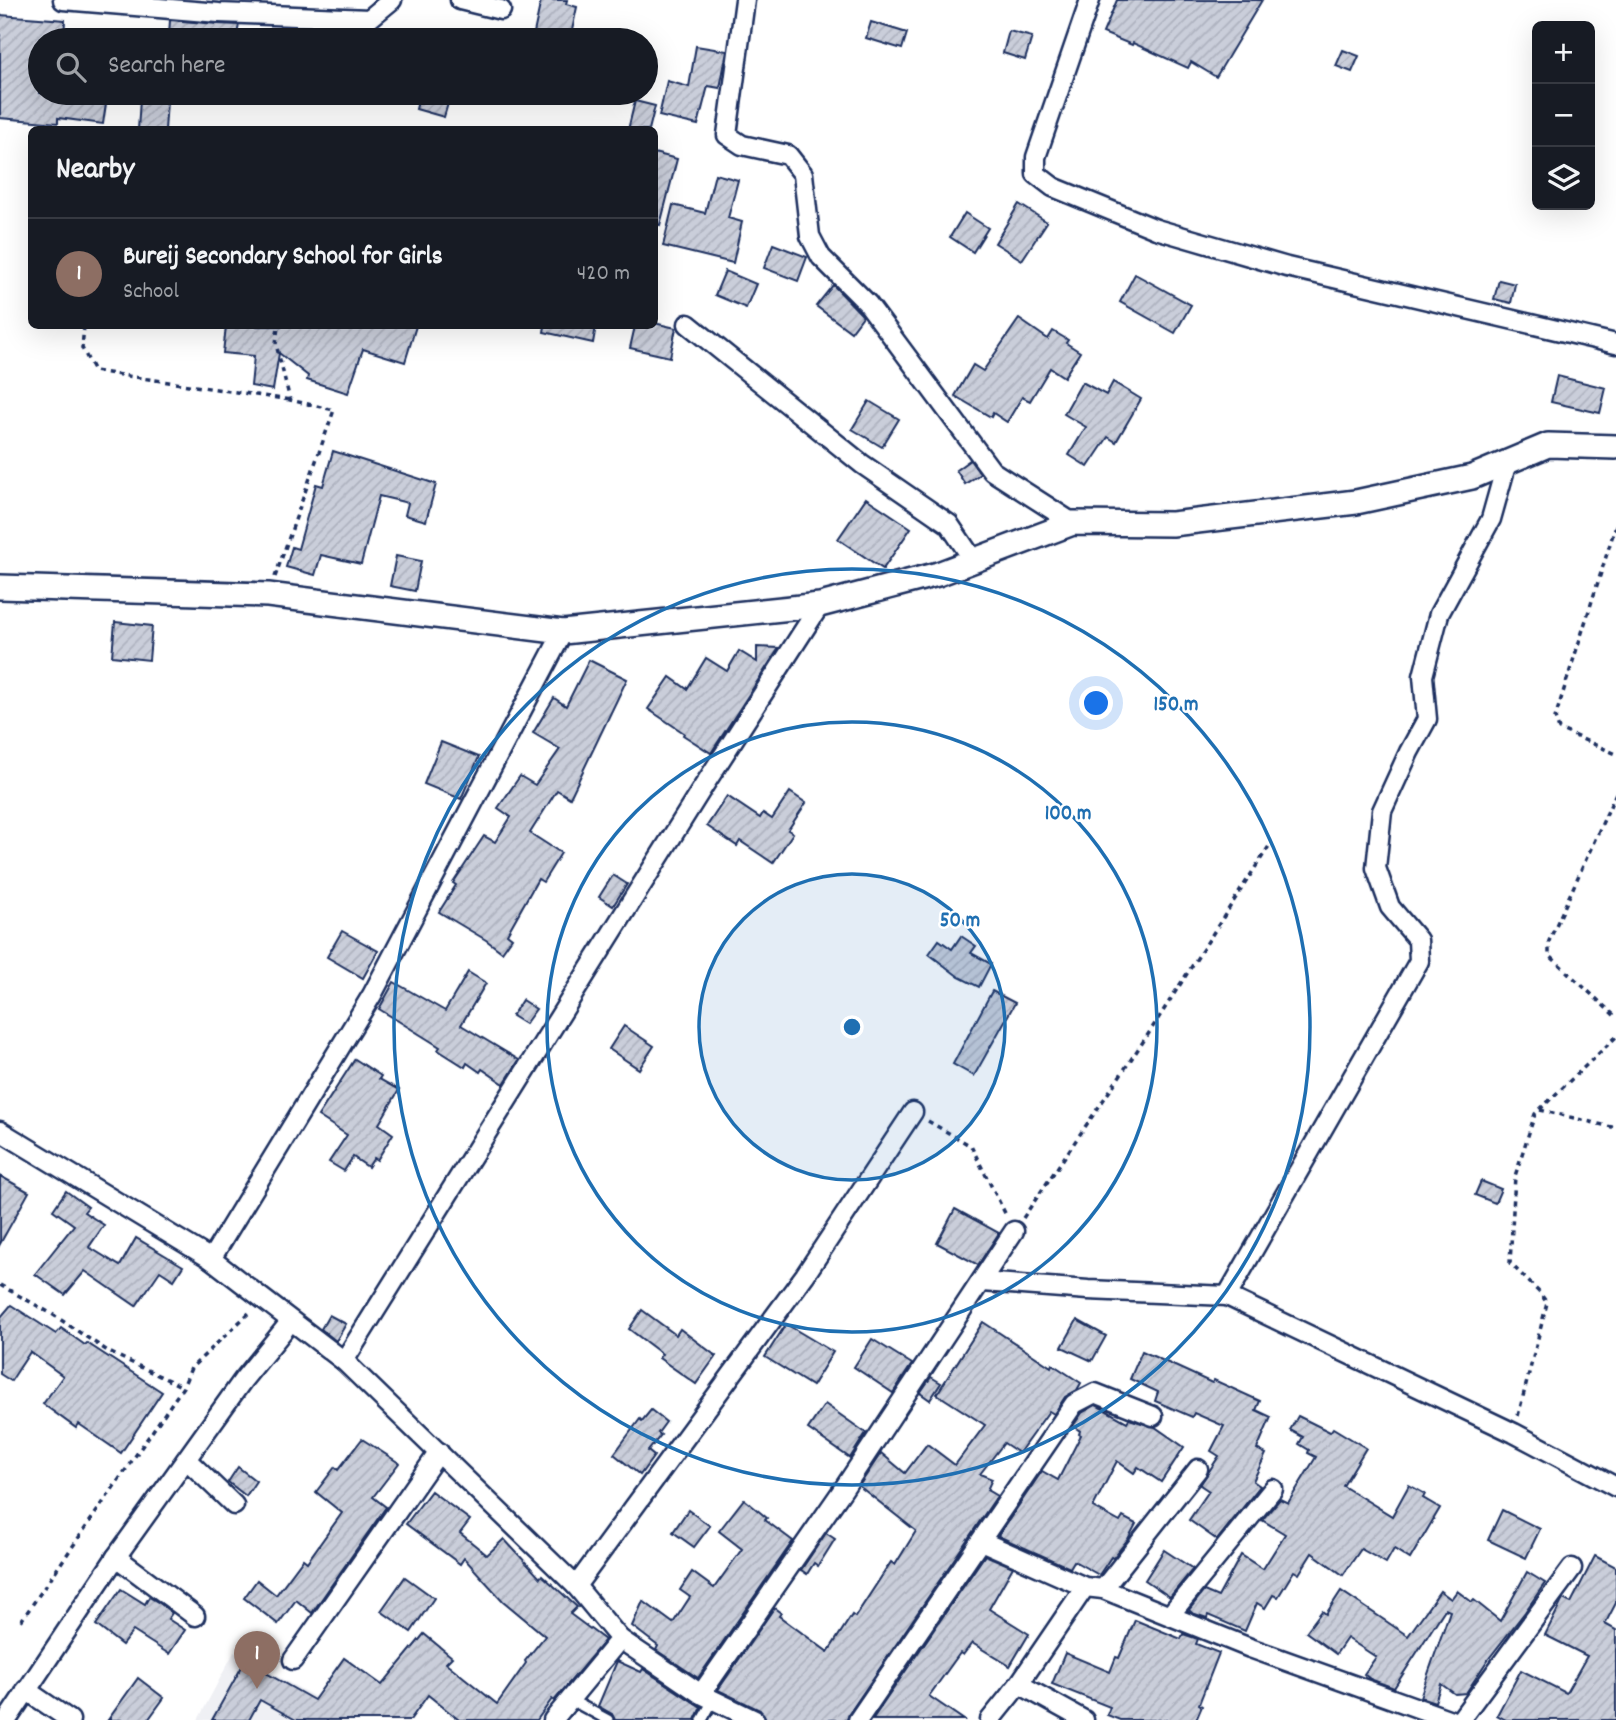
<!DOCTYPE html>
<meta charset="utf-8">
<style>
body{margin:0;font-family:Dekko,sans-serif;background:#20242c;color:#f1f3f6}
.controls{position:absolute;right:21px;top:21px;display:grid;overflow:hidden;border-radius:10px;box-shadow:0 7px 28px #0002}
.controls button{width:63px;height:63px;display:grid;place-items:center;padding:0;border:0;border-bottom:2px solid #363941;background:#171b24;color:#f1f3f6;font:35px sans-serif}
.you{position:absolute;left:1097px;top:704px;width:24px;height:24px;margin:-18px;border:5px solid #fff;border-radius:50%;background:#1a73e8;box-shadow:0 0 0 10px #1a73e833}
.badge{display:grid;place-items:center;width:46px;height:46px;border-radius:50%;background:#1f6fb2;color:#fff;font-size:23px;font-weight:700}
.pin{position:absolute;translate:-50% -58px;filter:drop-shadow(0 2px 4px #0008)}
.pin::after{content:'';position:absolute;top:37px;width:24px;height:21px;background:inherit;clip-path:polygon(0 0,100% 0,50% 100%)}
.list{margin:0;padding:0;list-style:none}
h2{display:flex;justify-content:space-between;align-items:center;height:91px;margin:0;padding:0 28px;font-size:30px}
h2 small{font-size:23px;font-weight:400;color:#9ea1a6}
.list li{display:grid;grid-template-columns:46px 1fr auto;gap:21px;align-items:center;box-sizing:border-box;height:112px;padding:0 28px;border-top:2px solid #363941}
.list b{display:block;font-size:26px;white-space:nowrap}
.list p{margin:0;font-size:23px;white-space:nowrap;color:#9ea1a6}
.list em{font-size:23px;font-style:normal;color:#9ea1a6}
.icon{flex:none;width:38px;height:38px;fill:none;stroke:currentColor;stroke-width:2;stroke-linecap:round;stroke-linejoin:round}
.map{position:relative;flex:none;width:1616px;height:1720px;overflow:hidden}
.search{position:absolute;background:#171b24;box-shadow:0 7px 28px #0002;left:28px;top:28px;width:630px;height:77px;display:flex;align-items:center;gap:18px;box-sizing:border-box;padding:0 24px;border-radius:38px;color:#9ea1a6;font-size:26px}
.panel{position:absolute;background:#171b24;box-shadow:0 7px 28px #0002;left:28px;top:126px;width:630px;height:203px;border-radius:10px}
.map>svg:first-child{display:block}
</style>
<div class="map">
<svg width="1616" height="1720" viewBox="0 0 1616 1720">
<defs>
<pattern id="building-hatch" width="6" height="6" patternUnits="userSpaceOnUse" patternTransform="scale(1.75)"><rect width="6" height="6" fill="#caceda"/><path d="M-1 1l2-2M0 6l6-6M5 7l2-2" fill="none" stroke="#adb1be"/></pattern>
</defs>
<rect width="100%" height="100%" fill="#fff"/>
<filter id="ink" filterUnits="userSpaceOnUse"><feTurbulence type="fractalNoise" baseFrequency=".0143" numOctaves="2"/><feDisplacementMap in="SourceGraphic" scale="14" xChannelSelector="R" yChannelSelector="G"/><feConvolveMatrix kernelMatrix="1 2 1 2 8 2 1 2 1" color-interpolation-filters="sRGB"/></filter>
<g filter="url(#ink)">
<polygon fill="#eff0f4" points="234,1652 357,1720 198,1720"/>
<g fill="url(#building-hatch)" stroke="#1b2f5e" stroke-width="2">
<polygon points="541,0 567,0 566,4 577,7 570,40 534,33"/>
<polygon points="1117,0 1262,0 1216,77 1191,62 1188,68 1133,43 1132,45 1103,33"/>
<polygon points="0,15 65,20 64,40 40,40 40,93 80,93 107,97 103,124 58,118 58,123 0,118"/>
<polygon points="170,20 218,24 239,25 236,39 169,35"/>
<polygon points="871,22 907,33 902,49 866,38"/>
<polygon points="1009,31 1032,37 1025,60 1003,53"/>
<polygon points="696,46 727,51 720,88 708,86 698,125 659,116 667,81 689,87"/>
<polygon points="1343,50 1359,56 1352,72 1336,66"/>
<polygon points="420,93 451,93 444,117 416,109"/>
<polygon points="140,99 167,101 165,130 138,130"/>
<polygon points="635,101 655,106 649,130 628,130"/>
<polygon points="654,153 677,159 660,225 654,224"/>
<polygon points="715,174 738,180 728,218 742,222 733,263 663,246 673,205 705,213"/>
<polygon points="1019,204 1047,222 1022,260 995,243"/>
<polygon points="965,213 988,228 973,252 950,237"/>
<polygon points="773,244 807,257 798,281 764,268"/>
<polygon points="725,271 756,284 746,308 715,295"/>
<polygon points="1135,274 1191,305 1175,333 1120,302"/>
<polygon points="1499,280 1515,284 1511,303 1494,299"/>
<polygon points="833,285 863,316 851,332 816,306"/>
<polygon points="1019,319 1048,339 1053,331 1068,340 1066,343 1080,352 1064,377 1050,368 1030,401 1022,397 1007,422 993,413 991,417 955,396 973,365 983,371"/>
<polygon points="654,323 676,328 670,357 630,348 635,326 654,326"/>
<polygon points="226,326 416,326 405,362 363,349 348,393 307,380 308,376 279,353 273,390 251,386 254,356 223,353"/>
<polygon points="545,326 596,326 593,343 544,332"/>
<polygon points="1557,376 1606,388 1600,413 1551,402"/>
<polygon points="1082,382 1106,395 1113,382 1141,399 1116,442 1108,437 1088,467 1069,455 1086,427 1064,414"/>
<polygon points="869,401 899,419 882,447 852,429"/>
<polygon points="333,451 436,484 426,521 405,515 408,503 379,496 361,564 321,555 315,575 286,567 292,547 298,549 316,484 323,486"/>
<polygon points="970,460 980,474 965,484 956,470"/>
<polygon points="866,498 911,528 883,569 838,539"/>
<polygon points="396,556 421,561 415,591 390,586"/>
<polygon points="115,622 152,626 149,660 112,656"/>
<polygon points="757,647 779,648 711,753 683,735 684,733 648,709 670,677 687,689 706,658 727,671 739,651 757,662"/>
<polygon points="589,660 627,679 570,798 557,790 530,833 561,853 543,882 538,879 507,934 512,938 502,952 486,940 439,912 456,885 453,883 484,836 495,842 511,817 498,808 520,776 535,785 560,749 533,733 554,698 566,706"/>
<polygon points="441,742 479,757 461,799 424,784"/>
<polygon points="790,792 806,803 788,830 793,833 773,863 740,841 737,846 707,826 727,796 760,818 763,813 772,819"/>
<polygon points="613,875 627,884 613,906 599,897"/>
<polygon points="342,931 378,951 363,978 327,957"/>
<polygon points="961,936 976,946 971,953 991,964 979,987 959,977 929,954 939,940 952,949"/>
<polygon points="468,972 486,983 461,1025 519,1060 504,1084 482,1069 480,1072 467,1063 465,1067 438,1050 440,1047 379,1009 394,982 445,1011"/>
<polygon points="992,991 1015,1003 974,1076 953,1064"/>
<polygon points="522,1000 536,1009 525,1024 512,1016"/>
<polygon points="624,1026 654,1046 639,1069 609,1049"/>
<polygon points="355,1059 381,1076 379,1079 399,1090 379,1124 393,1134 377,1160 374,1158 368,1167 353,1157 344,1171 329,1162 347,1135 318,1116"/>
<polygon points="0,1176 29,1192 0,1244"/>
<polygon points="1481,1181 1501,1189 1495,1203 1475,1195"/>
<polygon points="66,1191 88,1207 84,1212 104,1225 89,1247 120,1266 136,1238 183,1266 174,1280 160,1271 136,1306 85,1271 65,1295 35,1274 74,1225 53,1210"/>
<polygon points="955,1209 999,1233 978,1265 937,1243"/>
<polygon points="11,1305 56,1334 61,1328 85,1345 87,1343 162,1392 121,1453 79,1424 76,1428 43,1404 63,1376 30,1352 11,1381 0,1374 0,1318"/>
<polygon points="642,1310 676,1335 680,1329 716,1356 696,1384 659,1358 662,1354 629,1329"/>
<polygon points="329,1315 346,1324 336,1341 321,1329"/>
<polygon points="1077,1320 1106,1336 1092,1361 1062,1347"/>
<polygon points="983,1322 1051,1367 1052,1364 1081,1383 1077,1390 1065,1397 1054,1414 1049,1411 1019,1453 1004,1443 980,1474 992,1479 987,1490 997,1496 849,1714 847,1720 766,1720 760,1710 718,1690 774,1608 781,1613 779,1616 828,1652 852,1615 855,1617 891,1562 895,1565 916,1531 859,1486 881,1453 905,1473 927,1444 955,1465 985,1425 937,1394"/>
<polygon points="786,1324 833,1352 812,1386 765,1357"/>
<polygon points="872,1339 912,1364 893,1393 854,1367"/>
<polygon points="1142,1351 1212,1383 1214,1380 1260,1401 1256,1410 1271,1417 1257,1449 1266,1454 1253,1481 1260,1486 1217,1540 1189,1520 1209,1491 1200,1485 1219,1456 1211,1451 1224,1426 1194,1413 1192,1417 1155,1401 1158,1392 1130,1379"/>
<polygon points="931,1377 941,1383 930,1400 920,1393"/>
<polygon points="825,1404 866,1433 850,1458 808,1429"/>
<polygon points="1096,1405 1127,1422 1129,1419 1155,1427 1184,1447 1161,1482 1138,1467 1134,1473 1117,1461 1093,1507 1120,1522 1123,1517 1136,1524 1128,1539 1113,1558 1111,1557 1099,1575 1074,1561 1070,1568 998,1536 1042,1471 1058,1480 1081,1435 1079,1434 1080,1431 1073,1426 1082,1413"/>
<polygon points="651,1410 666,1422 658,1433 661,1435 648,1451 654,1456 640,1475 614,1454 640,1419 642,1421"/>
<polygon points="1298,1416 1330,1432 1333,1428 1366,1448 1343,1486 1392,1516 1409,1485 1425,1494 1423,1498 1440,1508 1410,1559 1394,1549 1386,1563 1361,1549 1343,1575 1312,1553 1299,1574 1294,1571 1278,1597 1273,1595 1265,1608 1257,1603 1245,1631 1208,1615 1207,1618 1192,1613 1189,1610 1204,1591 1218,1597 1241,1555 1263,1569 1285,1534 1262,1520 1280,1499 1288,1503 1316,1457 1308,1453 1309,1450 1299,1444 1303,1437 1290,1430"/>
<polygon points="362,1439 399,1463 373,1497 386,1507 312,1613 296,1600 278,1624 244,1598 257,1580 276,1595 303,1559 307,1562 342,1513 316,1492 335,1467 338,1470"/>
<polygon points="238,1467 256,1481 246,1496 228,1482"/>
<polygon points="431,1491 470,1520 460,1533 487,1555 504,1539 540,1578 542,1575 577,1607 570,1614 605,1640 554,1701 552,1699 537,1720 459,1720 428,1695 410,1720 296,1720 260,1700 249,1720 212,1720 245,1661 314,1700 344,1658 382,1685 424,1634 452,1657 446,1663 497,1704 526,1663 525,1661 545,1636 503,1601 464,1558 460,1564 406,1524"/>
<polygon points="744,1499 767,1518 765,1520 793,1541 698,1678 656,1650 658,1646 632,1626 643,1601 673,1623 690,1597 680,1590 692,1572 714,1588 742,1549 719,1531"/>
<polygon points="688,1510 710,1526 694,1547 673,1532"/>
<polygon points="1502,1510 1540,1529 1526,1558 1488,1540"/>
<polygon points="826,1533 835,1539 818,1566 814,1563 807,1574 801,1570"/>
<polygon points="1164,1550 1193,1569 1170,1597 1145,1580"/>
<polygon points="985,1555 1013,1567 989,1609 1029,1634 1010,1666 972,1643 963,1655 960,1653 929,1696 964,1720 872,1720"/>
<polygon points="1595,1556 1616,1567 1616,1603 1605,1624 1616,1630 1616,1720 1506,1720 1497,1715 1521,1670 1566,1693 1587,1656 1545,1635 1563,1599 1571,1603"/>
<polygon points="1527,1572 1545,1583 1525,1612 1487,1661 1466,1693 1455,1694 1441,1684 1435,1702 1420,1697 1450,1611 1445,1609 1394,1688 1370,1679 1364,1674 1376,1657 1347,1638 1336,1654 1306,1632 1322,1611 1326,1614 1341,1591 1408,1636 1440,1591 1451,1599 1457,1591 1472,1602 1474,1600 1500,1621"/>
<polygon points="405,1577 434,1598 411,1632 381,1611"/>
<polygon points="121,1589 145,1604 149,1597 161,1604 172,1613 168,1619 185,1630 169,1654 133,1631 122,1645 96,1625"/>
<polygon points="1135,1620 1181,1639 1183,1634 1198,1639 1196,1644 1219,1653 1199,1704 1202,1706 1196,1720 1120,1720 1107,1715 1110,1707 1052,1684 1065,1653 1110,1672 1116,1657 1119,1658"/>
<polygon points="617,1661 641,1672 643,1669 701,1707 695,1720 615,1720 612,1714 598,1706"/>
<polygon points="138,1678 164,1698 148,1720 108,1720"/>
</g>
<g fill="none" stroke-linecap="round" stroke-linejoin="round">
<g stroke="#1b2f5e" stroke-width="14">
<g id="service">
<polyline points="569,1699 608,1720"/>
<polyline points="702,1720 714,1699"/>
</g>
</g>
<g stroke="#1b2f5e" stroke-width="23">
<g id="minor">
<polyline points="63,0 219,13 369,19 392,0"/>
<polyline points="460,0 501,10"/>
<polyline points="745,0 727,135 742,145 788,155 803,174 810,236 821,257 868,304 992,471 1073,523"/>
<polyline points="1090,0 1036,157 1036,174 1053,187 1156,229 1287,267 1616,344"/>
<polyline points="688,324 862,464 949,524 974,561"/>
<polyline points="0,1131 211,1259 344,1361 576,1586 620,1639 553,1720"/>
<polyline points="211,1259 372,995 563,632"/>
<polyline points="982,1282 1088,1290 1227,1296 1514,1433 1616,1487"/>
<polyline points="1227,1296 1419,961 1418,940 1390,907 1376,868 1382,811 1409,752 1427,719 1423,676 1439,614 1491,519 1507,462"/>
<polyline points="344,1361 703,787 820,605"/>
<polyline points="187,1460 234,1505"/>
<polyline points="981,1541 1085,1587 1103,1589 1250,1648 1451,1720"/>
<polyline points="116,1557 195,1616"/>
<polyline points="576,1586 805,1275 913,1112"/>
<polyline points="1103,1589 1198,1469"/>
<polyline points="1170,1615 1273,1489"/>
<polyline points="620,1639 701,1694 755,1720"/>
<polyline points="293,1660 439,1452"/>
<polyline points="1019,1684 1084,1720"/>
<polyline points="26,1690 70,1720"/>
<polyline points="701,1694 844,1488 1014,1231"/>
<polyline points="7,1720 116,1557 243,1380 291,1321"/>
<polyline points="858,1720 1074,1404 1095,1393 1153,1416"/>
<polyline points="990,1720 1019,1684 1085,1587"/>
<polyline points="1460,1720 1572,1568"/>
</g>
</g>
<g stroke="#1b2f5e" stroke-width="28">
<polyline id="tertiary" points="0,587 268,595 563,632 820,605 938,574 1073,523 1172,524 1356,502 1472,477 1548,445 1616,447"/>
</g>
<g stroke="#1b2f5e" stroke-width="3.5" stroke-dasharray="5 5" stroke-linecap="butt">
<polyline points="84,326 82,348 94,371 290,400"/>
<polyline points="1616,525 1555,718 1559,729 1616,754"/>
<polyline points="275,577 334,410 290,400 276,344 278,326"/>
<polyline points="1616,793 1549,941 1549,955 1616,1017"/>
<polyline points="1540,1110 1616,1128"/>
<polyline points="928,1121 971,1146 1007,1217"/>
<polyline points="1023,1218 1147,1036 1271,843"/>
<polyline points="0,1285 52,1314 109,1352 183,1387"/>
<polyline points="1518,1416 1547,1303 1540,1293 1510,1263 1515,1176 1535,1114 1616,1037"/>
<polyline points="21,1621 183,1387 191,1368 251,1311"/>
</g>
<use href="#service" stroke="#fff" stroke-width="9"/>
<use href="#minor" stroke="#fff" stroke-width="18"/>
<use href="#tertiary" stroke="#fff" stroke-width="23"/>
</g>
</g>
<circle cx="852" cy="1027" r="153" fill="#1f6fb2" fill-opacity=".12"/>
<g fill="none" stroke="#1f6fb2" stroke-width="3.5">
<circle cx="852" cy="1027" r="153"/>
<circle cx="852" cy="1027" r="305"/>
<circle cx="852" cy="1027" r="458"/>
</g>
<circle cx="852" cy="1027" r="10" fill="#1f6fb2" stroke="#fff" stroke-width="3.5"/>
<g font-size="21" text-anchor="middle" font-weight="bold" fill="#1f6fb2" stroke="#fff" stroke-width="5" stroke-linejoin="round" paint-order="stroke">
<text x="1176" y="710">150 m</text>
<text x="1068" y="819">100 m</text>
<text x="960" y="926">50 m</text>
</g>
</svg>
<div class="controls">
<button>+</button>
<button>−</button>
<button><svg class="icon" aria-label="layers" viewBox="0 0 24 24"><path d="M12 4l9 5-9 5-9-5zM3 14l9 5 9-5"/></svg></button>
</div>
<div class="you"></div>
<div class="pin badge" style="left:257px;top:1689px;background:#8d6e63">1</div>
<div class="search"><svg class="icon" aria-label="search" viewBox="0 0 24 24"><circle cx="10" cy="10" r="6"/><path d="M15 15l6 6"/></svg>Search here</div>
<section class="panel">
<h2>Nearby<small></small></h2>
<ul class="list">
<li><span class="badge" style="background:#8d6e63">1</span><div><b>Bureij Secondary School for Girls</b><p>School</p></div><em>420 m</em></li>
</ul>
</section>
</div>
